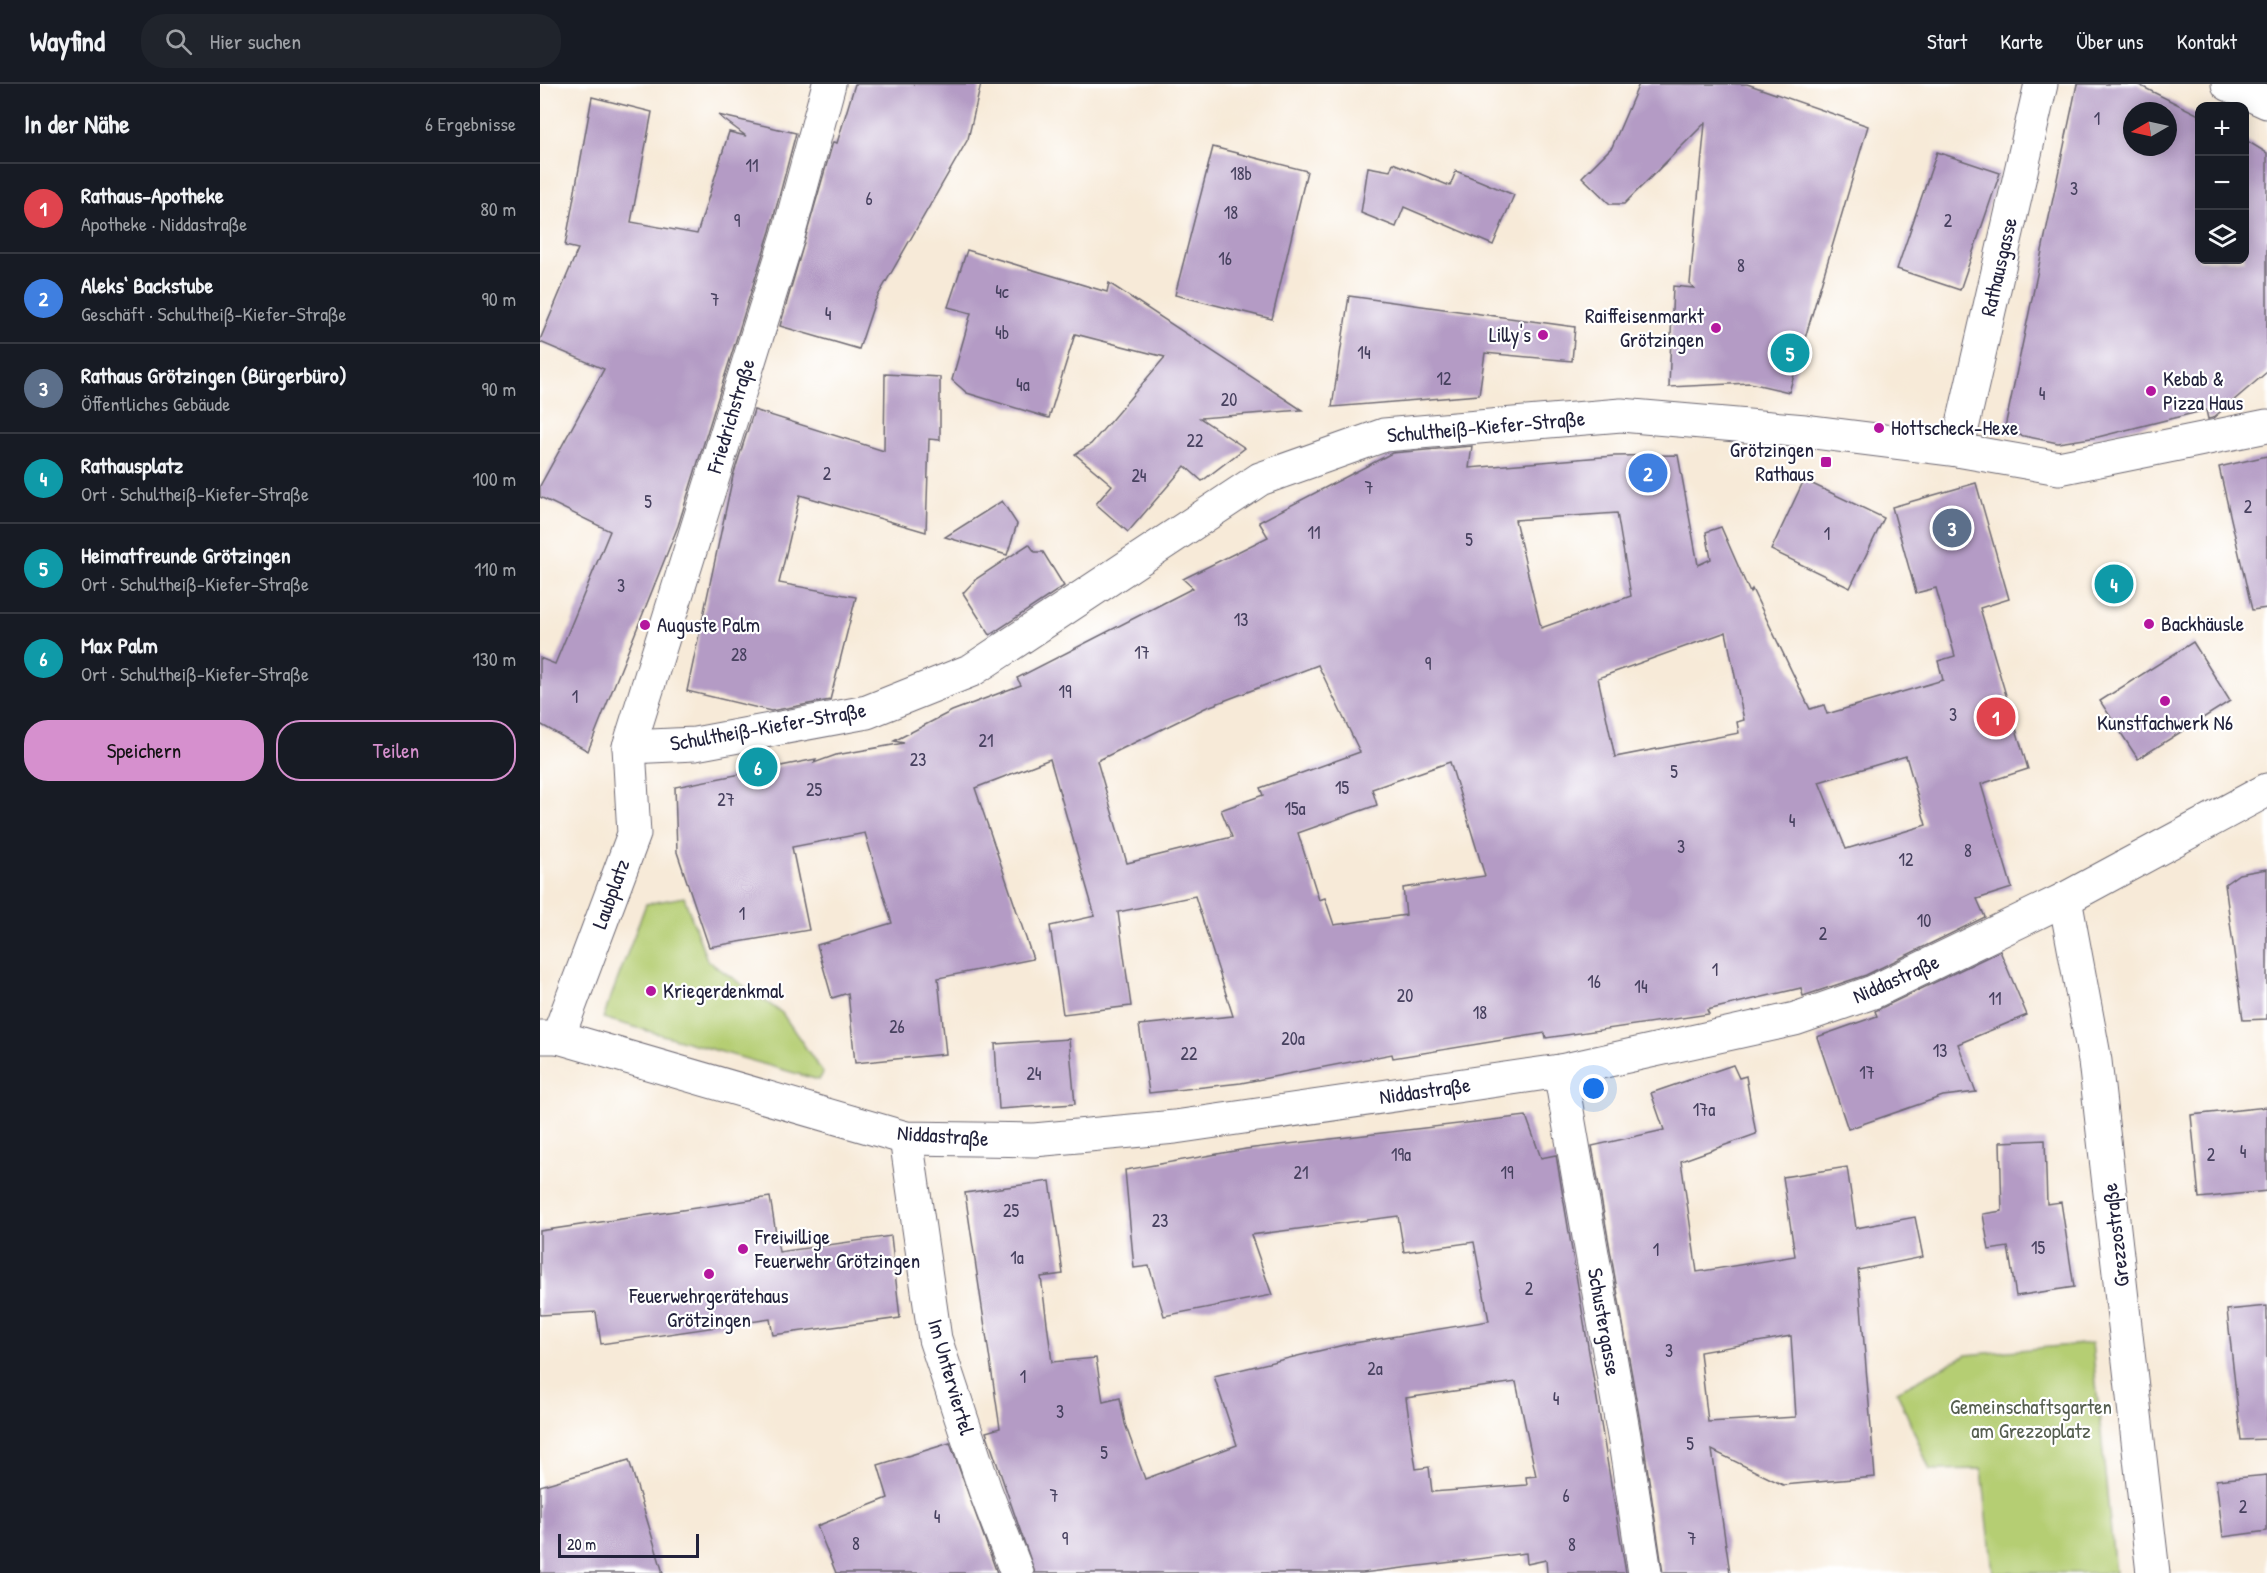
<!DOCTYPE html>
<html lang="de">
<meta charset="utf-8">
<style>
body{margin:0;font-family:"Patrick Hand",sans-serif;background:#20242c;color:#f1f3f6}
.controls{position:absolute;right:18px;top:18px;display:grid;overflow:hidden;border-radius:12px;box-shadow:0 3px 15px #0003}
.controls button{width:54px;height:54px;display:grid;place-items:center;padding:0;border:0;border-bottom:2px solid #363941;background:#171b24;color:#f1f3f6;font:30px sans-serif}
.compass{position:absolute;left:1583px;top:18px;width:54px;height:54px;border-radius:50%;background:#171b24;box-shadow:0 3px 15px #0003;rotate:261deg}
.scale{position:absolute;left:18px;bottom:15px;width:141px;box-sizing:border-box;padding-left:6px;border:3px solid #22223b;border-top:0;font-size:16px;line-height:21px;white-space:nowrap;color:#22223b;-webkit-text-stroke:4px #fff;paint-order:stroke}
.you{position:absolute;left:1054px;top:1005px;width:21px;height:21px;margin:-15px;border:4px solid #fff;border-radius:50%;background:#1a73e8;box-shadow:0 0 0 9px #1a73e833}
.badge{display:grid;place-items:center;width:39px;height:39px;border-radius:50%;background:#d690ce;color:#fff;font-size:20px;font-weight:700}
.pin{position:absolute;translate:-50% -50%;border:3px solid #fff;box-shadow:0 2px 6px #0006}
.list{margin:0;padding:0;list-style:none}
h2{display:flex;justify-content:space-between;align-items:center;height:78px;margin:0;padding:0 24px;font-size:26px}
h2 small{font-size:20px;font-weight:400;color:#9ea1a6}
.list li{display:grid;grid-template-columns:39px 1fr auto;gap:18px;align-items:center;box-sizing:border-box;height:90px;padding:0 24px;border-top:2px solid #363941}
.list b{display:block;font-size:22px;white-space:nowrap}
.list p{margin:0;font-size:20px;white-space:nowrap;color:#9ea1a6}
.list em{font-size:20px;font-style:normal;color:#9ea1a6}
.actions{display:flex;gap:12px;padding:18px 24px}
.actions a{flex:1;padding:14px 0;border:2px solid #d690ce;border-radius:24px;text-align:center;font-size:21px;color:#d690ce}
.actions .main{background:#d690ce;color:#111}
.icon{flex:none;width:33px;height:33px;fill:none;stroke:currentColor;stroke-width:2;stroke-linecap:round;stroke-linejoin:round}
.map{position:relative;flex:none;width:1727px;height:1489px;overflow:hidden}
header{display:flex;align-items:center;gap:36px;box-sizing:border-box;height:84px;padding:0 30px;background:#171b24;border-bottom:2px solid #363941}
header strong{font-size:28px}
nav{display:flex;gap:33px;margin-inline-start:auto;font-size:21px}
.search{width:420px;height:54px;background:#20242c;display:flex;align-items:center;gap:15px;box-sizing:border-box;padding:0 21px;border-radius:24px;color:#9ea1a6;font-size:22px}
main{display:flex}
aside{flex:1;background:#171b24}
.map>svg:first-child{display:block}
</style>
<header>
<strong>Wayfind</strong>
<div class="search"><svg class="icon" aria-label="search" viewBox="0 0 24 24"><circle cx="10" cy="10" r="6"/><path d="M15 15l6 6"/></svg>Hier suchen</div>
<nav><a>Start</a><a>Karte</a><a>Über uns</a><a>Kontakt</a></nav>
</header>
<main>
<aside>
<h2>In der Nähe<small>6 Ergebnisse</small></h2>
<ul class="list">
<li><span class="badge" style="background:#e0444e">1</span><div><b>Rathaus-Apotheke</b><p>Apotheke · Niddastraße</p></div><em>80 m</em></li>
<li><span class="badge" style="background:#3f7fe0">2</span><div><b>Aleks‘ Backstube</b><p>Geschäft · Schultheiß-Kiefer-Straße</p></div><em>90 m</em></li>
<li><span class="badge" style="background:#5c6f8a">3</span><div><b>Rathaus Grötzingen (Bürgerbüro)</b><p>Öffentliches Gebäude</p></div><em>90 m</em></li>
<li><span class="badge" style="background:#0f9aa8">4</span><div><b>Rathausplatz</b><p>Ort · Schultheiß-Kiefer-Straße</p></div><em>100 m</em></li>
<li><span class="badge" style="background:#0f9aa8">5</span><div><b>Heimatfreunde Grötzingen</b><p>Ort · Schultheiß-Kiefer-Straße</p></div><em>110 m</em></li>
<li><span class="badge" style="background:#0f9aa8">6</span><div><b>Max Palm</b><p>Ort · Schultheiß-Kiefer-Straße</p></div><em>130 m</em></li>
</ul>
<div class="actions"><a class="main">Speichern</a><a>Teilen</a></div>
</aside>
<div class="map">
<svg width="1727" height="1489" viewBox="0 0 1727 1489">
<rect width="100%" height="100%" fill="#fff"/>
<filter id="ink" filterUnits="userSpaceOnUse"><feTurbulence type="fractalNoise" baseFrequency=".0167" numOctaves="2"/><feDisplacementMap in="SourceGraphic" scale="12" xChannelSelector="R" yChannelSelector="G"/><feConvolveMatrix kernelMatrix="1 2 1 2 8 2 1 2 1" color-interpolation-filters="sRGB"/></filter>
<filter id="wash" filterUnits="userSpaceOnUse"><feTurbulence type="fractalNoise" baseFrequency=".008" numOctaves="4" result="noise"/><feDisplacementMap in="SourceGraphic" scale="24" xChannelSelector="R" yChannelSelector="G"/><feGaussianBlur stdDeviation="1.35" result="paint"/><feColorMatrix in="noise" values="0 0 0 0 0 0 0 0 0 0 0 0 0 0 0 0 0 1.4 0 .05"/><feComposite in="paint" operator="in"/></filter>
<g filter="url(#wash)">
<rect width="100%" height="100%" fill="#f7ead8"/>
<g fill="#b5ce73" stroke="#6c7857" stroke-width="1.5">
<polygon points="144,813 167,876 242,929 283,989 279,996 63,934 106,820"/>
<polygon points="1552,1259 1575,1489 1453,1489 1442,1385 1390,1386 1357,1307 1426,1271"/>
</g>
<g id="blocks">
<g fill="#b49bc5" fill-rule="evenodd">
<polygon points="315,0 441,0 428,55 335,217 319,265 240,242 293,58 297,59"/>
<polygon points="1099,0 1207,0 1328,42 1249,308 1210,299 1129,303 1133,202 1154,204 1150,200 1165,39 1084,120 1070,120 1042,93 1072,63"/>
<path d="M1537,0H1597L1659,31V176H1704V55L1727,69V288L1673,334L1668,335L1666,326L1558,353L1518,359L1464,348ZM1592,27H1628V63H1592Z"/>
<polygon points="52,13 112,28 91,138 157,150 189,48 206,52 178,31 256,49 230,147 138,442 48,667 0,640 0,574 15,580 70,447 0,413 0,402 64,285 0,258 0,256 38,165 25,162"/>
<polygon points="673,63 767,87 732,235 635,211"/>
<polygon points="1397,68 1460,89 1420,206 1357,185"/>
<polygon points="853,79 910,102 916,87 974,111 953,161 864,123 856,143 821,129 828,83 850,87"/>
<polygon points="427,166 567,208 569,199 762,326 660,334 705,364 662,397 645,382 588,448 556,420 572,401 535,370 551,360 625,273 535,250 509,334 427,309 412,296 431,229 408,223"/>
<polygon points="809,212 1035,243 1032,277 945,269 939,311 792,323"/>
<polygon points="345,290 400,293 400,356 389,355 386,448 260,411 239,499 316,513 290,616 231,627 147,607 193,392 214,326 344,367"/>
<path d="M932,362L929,384L1074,372L1138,371L1158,481L1171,475L1166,448L1181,443L1210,509L1212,505L1270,625L1284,621L1287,630L1403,596L1398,577L1415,572L1396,504L1376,509L1352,423L1436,399L1469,515L1440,524L1488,685L1441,700L1472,804L1437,815L1445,833L1326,891L1263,912L1261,904L1167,926L1169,930L1006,954L1005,949L853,974L852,970L701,999L609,1009L599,941L693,932L655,812L578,828L591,922L523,930L510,842L555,832L510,675L435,704L493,875L398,894L406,970L315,979L308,909L292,914L277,861L352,839L325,749L252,763L269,846L169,863L137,768L135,703L276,675L274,679L296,671L364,659L354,657L412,627L481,601L477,594L653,504L643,495L728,453L719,438L852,369ZM1077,429L1091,512L1001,544L975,436ZM1186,548L1204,636L1197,638L1199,649L1075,673L1058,594ZM778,581L820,668L720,704L723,711L681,726L692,753L587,779L557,677L665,624ZM1366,672L1386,741L1306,765L1279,698ZM910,678L945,792L863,804L866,831L794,841L785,814L779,816L758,749L837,721L832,705Z"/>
<polygon points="1727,372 1727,524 1712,526 1679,383"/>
<polygon points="1264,396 1344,434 1310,504 1231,466"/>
<polygon points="462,417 477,440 467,471 405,453"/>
<polygon points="489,460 495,468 503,468 524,502 450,551 423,509 436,495"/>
<polygon points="1653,558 1690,617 1598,675 1560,617"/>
<polygon points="1727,785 1727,935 1703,936 1685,800 1699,790"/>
<polygon points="1460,867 1487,931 1418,960 1436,1008 1403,1012 1308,1045 1277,953 1337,932 1335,927"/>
<polygon points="529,955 535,1020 459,1025 455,960"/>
<path d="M1193,981L1199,994L1206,992L1216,1050L1141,1077L1157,1188L1255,1172L1243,1093L1307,1083L1316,1144L1375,1133L1383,1173L1318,1186L1335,1393L1243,1401L1172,1366L1190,1489H1123L1102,1349L1052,1062L1124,1046L1111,1009ZM1251,1252L1256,1333L1168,1338L1160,1268Z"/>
<polygon points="1727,1023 1727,1107 1659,1114 1651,1031"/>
<path d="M986,1032L1001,1074L1016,1071L1086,1489H1007L1006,1476L987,1480L986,1469L822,1489H495L446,1348L460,1344L425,1109L510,1097L523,1190L501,1193L512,1278L556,1274L563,1318L580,1314L585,1340L605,1395L697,1361L674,1292L808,1260L949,1237L934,1158L864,1168L858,1132L711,1151L732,1211L624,1232L609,1182L594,1184L585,1086L706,1065ZM976,1298L996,1392L986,1393L987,1401L892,1408L889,1383L876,1385L866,1314Z"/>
<polygon points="1505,1056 1507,1120 1521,1118 1534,1203 1476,1212 1468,1163 1449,1166 1443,1130 1462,1127 1460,1058"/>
<polygon points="230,1113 239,1168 351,1152 360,1234 233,1251 230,1235 61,1260 56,1228 0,1231 0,1147"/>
<polygon points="1727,1222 1727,1355 1701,1356 1687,1226"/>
<polygon points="410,1359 457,1489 296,1489 277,1442 348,1414 338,1381"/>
<polygon points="89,1376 123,1489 0,1489 0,1402"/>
<polygon points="1727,1391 1727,1447 1683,1453 1676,1396"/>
</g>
</g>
</g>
<g filter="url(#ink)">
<use href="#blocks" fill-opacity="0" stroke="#6d6872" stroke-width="1.5"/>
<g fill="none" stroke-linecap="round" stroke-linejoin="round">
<g stroke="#6d6872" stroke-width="35">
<g id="minor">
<polyline points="1688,0 1727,18"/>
<polyline points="1417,366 1501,0"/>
<polyline points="89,663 155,660 327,628 432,586 720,395 844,351 1081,331 1265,347 1417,366 1519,384 1727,342"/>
<polyline points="1525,815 1555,977 1613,1489"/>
<polyline points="0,953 18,953 366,1054 494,1056 635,1043 1020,987 1255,935 1333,908 1525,815 1727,706"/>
<polyline points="18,953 94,750 89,663 248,152 289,0"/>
<polyline points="1020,987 1084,1352 1105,1489"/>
<polyline points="366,1054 395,1255 445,1406 477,1489"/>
</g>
</g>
<use href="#minor" stroke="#fff" stroke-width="33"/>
</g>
</g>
<g fill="#b5179e" stroke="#fff" stroke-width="2">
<circle cx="1176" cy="244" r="6"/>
<circle cx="1003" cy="251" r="6"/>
<circle cx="1611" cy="307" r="6"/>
<circle cx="1339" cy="344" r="6"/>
<rect x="1280" y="372" width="12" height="12" rx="3"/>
<circle cx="1609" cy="540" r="6"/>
<circle cx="105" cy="541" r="6"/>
<circle cx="1625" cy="617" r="6"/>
<circle cx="111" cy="907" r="6"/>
<circle cx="203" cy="1165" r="6"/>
<circle cx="169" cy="1190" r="6"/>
</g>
<g text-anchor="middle" stroke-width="4.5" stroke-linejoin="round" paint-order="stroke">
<g font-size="18" fill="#46405e">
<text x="1557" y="41">1</text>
<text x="212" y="88">11</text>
<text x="701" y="96">18b</text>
<text x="1534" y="111">3</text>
<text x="329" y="121">6</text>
<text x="691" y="135">18</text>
<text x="197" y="143">9</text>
<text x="1408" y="143">2</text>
<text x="685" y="181">16</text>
<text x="1201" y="188">8</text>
<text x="462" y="214">4c</text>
<text x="175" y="222">7</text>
<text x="288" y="236">4</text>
<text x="462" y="255">4b</text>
<text x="824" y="275">14</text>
<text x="904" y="301">12</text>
<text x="483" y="307">4a</text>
<text x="1502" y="316">4</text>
<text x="689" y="322">20</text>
<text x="655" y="363">22</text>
<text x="287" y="396">2</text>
<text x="599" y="398">24</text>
<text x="829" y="410">7</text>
<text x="108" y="424">5</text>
<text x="1708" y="429">2</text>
<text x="774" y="455">11</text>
<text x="1287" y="456">1</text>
<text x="929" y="462">5</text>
<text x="81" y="508">3</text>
<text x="701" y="542">13</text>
<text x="602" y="575">17</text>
<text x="199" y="577">28</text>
<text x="888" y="586">9</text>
<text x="525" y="614">19</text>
<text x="35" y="619">1</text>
<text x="1413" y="637">3</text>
<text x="446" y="663">21</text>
<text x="378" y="682">23</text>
<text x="1134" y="694">5</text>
<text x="802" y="710">15</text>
<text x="274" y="712">25</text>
<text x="186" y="722">27</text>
<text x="755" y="731">15a</text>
<text x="1252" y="743">4</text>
<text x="1141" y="769">3</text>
<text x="1428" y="773">8</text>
<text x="1366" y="782">12</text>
<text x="202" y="836">1</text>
<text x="1384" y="843">10</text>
<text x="1283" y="856">2</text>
<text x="1175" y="892">1</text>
<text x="1054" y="904">16</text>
<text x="1101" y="909">14</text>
<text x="865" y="918">20</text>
<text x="1455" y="921">11</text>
<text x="940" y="935">18</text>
<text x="357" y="949">26</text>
<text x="753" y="961">20a</text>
<text x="1400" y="973">13</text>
<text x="649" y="976">22</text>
<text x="1327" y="995">17</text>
<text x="494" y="996">24</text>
<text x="1164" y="1032">17a</text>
<text x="1703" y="1074">4</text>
<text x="861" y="1077">19a</text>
<text x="1671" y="1077">2</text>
<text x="761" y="1095">21</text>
<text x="967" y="1095">19</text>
<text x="471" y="1133">25</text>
<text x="620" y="1143">23</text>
<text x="1498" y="1170">15</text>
<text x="1116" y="1172">1</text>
<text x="477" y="1180">1a</text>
<text x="989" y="1211">2</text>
<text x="1129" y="1273">3</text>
<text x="835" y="1291">2a</text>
<text x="483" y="1299">1</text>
<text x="1016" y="1321">4</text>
<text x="520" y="1334">3</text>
<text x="1150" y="1366">5</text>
<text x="564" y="1375">5</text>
<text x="514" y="1418">7</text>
<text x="1026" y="1418">6</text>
<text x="1703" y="1429">2</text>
<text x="397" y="1439">4</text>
<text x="525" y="1461">9</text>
<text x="1152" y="1461">7</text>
<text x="316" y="1466">8</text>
<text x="1032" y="1467">8</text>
</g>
<g font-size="21" fill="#22223b" stroke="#fff">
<text transform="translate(1459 183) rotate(-77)" y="7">Rathausgasse</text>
<text transform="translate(191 332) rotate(-73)" y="7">Friedrichstraße</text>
<text transform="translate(946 343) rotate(-5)" y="7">Schultheiß-Kiefer-Straße</text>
<text transform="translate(228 643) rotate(-10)" y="7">Schultheiß-Kiefer-Straße</text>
<text transform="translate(71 810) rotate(-70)" y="7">Laubplatz</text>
<text transform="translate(1356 895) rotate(-24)" y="7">Niddastraße</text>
<text transform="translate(885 1007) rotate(-8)" y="7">Niddastraße</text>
<text transform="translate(403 1052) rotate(4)" y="7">Niddastraße</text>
<text transform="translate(1576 1151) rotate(-97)" y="7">Grezzostraße</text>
<text transform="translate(1064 1238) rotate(80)" y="7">Schustergasse</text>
<text transform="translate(411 1293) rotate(74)" y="7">Im Unterviertel</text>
</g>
<g font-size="21" fill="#22223b" stroke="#fff" text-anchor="start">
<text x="1164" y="239" text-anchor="end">Raiffeisenmarkt<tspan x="1164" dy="24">Grötzingen</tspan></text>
<text x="991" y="258" text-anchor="end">Lilly's</text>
<text x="1623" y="302">Kebab &amp;<tspan x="1623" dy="24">Pizza Haus</tspan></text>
<text x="1351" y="351">Hottscheck-Hexe</text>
<text x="1274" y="373" text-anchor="end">Grötzingen<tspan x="1274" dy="24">Rathaus</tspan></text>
<text x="1621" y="547">Backhäusle</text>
<text x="117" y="548">Auguste Palm</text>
<text x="1625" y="646" text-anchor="middle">Kunstfachwerk N6</text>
<text x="123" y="914">Kriegerdenkmal</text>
<text x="215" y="1160">Freiwillige<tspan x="215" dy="24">Feuerwehr Grötzingen</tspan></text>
<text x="169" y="1219" text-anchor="middle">Feuerwehrgerätehaus<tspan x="169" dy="24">Grötzingen</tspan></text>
</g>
<g font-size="21" fill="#555e4f" stroke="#fff">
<text x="1491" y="1330">Gemeinschaftsgarten<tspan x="1491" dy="24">am Grezzoplatz</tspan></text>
</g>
</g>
</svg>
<div class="controls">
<button>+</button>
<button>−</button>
<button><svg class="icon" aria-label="layers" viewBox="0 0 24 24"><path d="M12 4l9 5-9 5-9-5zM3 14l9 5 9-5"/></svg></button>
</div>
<svg class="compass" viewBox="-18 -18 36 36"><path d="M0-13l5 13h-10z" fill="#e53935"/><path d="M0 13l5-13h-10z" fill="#9ea1a6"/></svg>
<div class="scale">20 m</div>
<div class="you"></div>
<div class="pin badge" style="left:1456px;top:633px;background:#e0444e">1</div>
<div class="pin badge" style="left:1108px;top:389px;background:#3f7fe0">2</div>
<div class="pin badge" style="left:1412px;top:444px;background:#5c6f8a">3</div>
<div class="pin badge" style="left:1574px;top:500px;background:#0f9aa8">4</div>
<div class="pin badge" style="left:1250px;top:269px;background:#0f9aa8">5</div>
<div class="pin badge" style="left:218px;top:683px;background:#0f9aa8">6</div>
</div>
</main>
